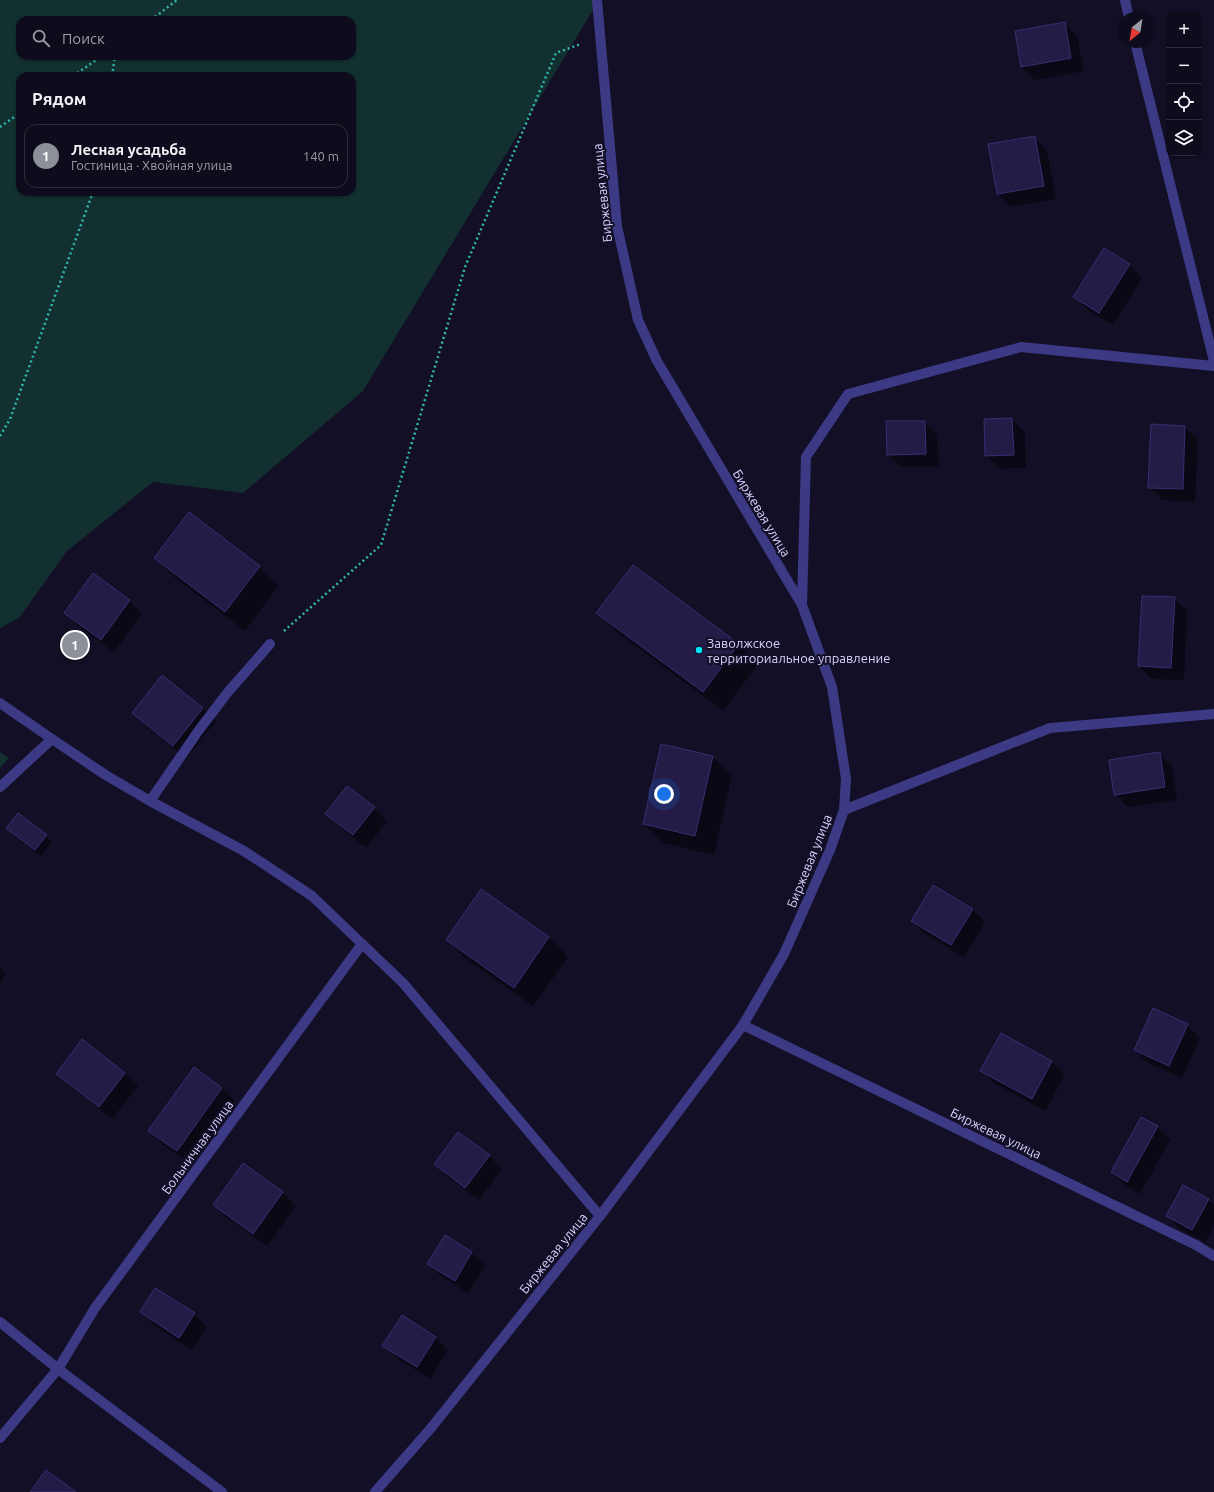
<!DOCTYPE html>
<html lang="ru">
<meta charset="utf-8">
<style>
body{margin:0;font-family:Ubuntu,sans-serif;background:#1c1929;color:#f1f3f6}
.controls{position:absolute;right:12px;top:12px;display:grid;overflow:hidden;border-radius:8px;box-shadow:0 1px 3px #0004}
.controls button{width:36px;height:36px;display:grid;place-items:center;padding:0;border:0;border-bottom:1px solid #2e2b3b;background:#0e0b1c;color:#f1f3f6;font:20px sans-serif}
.compass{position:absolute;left:1118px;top:12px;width:36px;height:36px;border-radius:50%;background:#0e0b1c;box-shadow:0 1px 3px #0004;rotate:210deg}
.you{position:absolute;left:664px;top:794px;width:14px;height:14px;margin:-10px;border:3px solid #fff;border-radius:50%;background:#1a73e8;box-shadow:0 0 0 6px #1a73e833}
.badge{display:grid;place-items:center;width:26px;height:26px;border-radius:50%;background:#8c9099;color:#fff;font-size:13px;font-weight:700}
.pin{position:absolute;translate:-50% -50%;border:2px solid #fff;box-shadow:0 1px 4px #0006}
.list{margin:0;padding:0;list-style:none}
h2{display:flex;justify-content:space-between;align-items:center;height:52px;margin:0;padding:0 16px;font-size:17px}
h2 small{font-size:13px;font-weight:400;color:#9b9ba3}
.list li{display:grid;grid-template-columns:26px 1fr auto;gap:12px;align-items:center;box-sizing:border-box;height:64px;margin:0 8px 8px;padding:0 8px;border:1px solid #2e2b3b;border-radius:12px}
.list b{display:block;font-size:15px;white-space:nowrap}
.list p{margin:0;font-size:13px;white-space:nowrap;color:#9b9ba3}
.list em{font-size:13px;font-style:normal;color:#9b9ba3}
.icon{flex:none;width:22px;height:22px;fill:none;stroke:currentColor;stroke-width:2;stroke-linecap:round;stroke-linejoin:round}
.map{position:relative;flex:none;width:1214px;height:1492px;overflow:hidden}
.search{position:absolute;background:#0e0b1c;box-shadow:0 1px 3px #0004;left:16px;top:16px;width:340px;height:44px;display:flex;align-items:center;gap:10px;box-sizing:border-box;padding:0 14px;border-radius:12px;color:#9b9ba3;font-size:15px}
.panel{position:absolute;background:#0e0b1c;box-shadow:0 1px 3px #0004;left:16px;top:72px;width:340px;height:124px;border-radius:12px}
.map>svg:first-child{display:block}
</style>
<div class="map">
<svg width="1214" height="1492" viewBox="0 0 1214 1492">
<rect width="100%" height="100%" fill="#130f26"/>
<g fill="#12302f" fill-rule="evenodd">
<path d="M0,0H599L363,391L243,493L153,482L67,551L19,618L0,628ZM20,20H352V56H20ZM20,76H352V192H20Z"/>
<polygon points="0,752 9,758 0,768"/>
</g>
<g fill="#0007">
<polygon points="1064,23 1077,36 1084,71 1035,80 1022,67"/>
<polygon points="1034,137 1047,150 1056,199 1011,207 998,194 989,145"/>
<polygon points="1129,265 1142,278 1113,325 1088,310 1075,297"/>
<polygon points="1012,419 1025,432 1026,468 999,469 986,456"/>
<polygon points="924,422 937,435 939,467 901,467 888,454"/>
<polygon points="1152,425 1185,427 1198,440 1195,502 1162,500 1149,487"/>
<polygon points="189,514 259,567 278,586 245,631 174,577 155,558"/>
<polygon points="1174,598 1187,611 1184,680 1152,679 1139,666"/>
<polygon points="129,601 142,614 114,652 78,626 65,613"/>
<polygon points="598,613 738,645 758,664 723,711 617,632"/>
<polygon points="163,677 203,708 216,721 186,758 146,726 133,713"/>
<polygon points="1159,753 1172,766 1177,800 1128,807 1115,794"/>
<polygon points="712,757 732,776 714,855 663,843 644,824"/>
<polygon points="348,787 374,808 387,821 366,848 340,827 327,814"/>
<polygon points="14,834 46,836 52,842 41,856"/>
<polygon points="481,891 549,938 568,957 533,1006 466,959 447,940"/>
<polygon points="972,909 985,922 964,957 925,934 912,921"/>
<polygon points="0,968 6,974 0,983"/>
<polygon points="1187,1025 1200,1038 1182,1078 1148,1063 1135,1050"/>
<polygon points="1001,1034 1052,1062 1065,1075 1045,1111 994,1083 981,1070"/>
<polygon points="194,1069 222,1088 235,1101 190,1163 162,1144 149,1131"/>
<polygon points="125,1073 138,1086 112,1119 70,1086 57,1074"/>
<polygon points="1157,1127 1170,1140 1140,1194 1125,1185 1112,1172"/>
<polygon points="458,1133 489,1156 502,1169 479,1200 448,1177 435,1164"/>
<polygon points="243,1165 283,1193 296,1206 267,1246 227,1218 214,1205"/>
<polygon points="1208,1199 1214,1205 1214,1225 1205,1242 1180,1229 1167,1216"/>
<polygon points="445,1236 472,1253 485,1266 468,1293 441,1276 428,1263"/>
<polygon points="141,1312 194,1314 207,1327 192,1350 154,1325"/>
<polygon points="435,1337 448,1350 430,1379 397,1358 384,1346"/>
</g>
<g fill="#241b47" stroke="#3b2d73">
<polygon points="1065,22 1071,58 1021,67 1015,31"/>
<polygon points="1035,136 1044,186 997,194 988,144"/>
<polygon points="1104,248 1130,264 1099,313 1073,297"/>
<polygon points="1012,418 1014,455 985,456 984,419"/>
<polygon points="886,421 925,421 926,454 887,455"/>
<polygon points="1151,424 1185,426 1183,489 1148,488"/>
<polygon points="189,512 260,566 225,612 154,558"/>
<polygon points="633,565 739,644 703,692 596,613"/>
<polygon points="93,573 130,600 101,640 64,613"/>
<polygon points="1142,596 1175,597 1171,668 1138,666"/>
<polygon points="162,675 203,708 173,746 132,713"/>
<polygon points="661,744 713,756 695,836 643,824"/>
<polygon points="1160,752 1165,787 1114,795 1109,760"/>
<polygon points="347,786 375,807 353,835 325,814"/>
<polygon points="18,813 47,835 35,850 6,828"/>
<polygon points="933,885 973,909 951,945 911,921"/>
<polygon points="481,889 549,937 514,988 446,940"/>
<polygon points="1153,1008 1188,1024 1169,1066 1134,1050"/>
<polygon points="1001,1033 1052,1061 1032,1099 980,1071"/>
<polygon points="82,1039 125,1073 99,1107 56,1074"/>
<polygon points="194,1067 222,1088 177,1151 148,1131"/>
<polygon points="1141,1117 1158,1126 1127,1182 1111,1172"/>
<polygon points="458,1132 490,1155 465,1188 434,1164"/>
<polygon points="243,1163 283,1192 253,1234 213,1205"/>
<polygon points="1183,1185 1209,1199 1192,1230 1166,1216"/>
<polygon points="445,1235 472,1252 455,1281 427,1264"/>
<polygon points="155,1288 195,1313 179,1338 140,1312"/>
<polygon points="402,1315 436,1337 417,1367 382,1346"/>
<polygon points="46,1470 76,1492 30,1492"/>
</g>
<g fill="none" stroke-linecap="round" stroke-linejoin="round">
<g stroke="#2fb8b0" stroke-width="2.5" stroke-dasharray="2 3" stroke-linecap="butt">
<polyline points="151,20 177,0"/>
<polyline points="73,76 102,56"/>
<polyline points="112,76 115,56"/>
<polyline points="0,127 20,113"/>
<polyline points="0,436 10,419 93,192"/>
<polyline points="284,631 381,545 465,267 556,53 581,44"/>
</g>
<g stroke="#3d3a85" stroke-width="10">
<polyline points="1125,0 1129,18"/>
<polyline points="1135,42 1214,361"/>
<polyline points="802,605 806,457 848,394 1021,347 1214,366"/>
<polyline points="150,801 199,730 228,692 270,644"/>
<polyline points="844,810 1050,728 1214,714"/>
<polyline points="0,1438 58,1369"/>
</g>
<g stroke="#3d3a85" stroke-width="10">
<polyline points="0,703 52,739 104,774 150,801 244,851 312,896 403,983 600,1216"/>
<polyline points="0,787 52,739"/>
<polyline points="743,1025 1196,1245 1214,1256"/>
<polyline points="0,1322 58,1369 222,1492"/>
<polyline points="58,1369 95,1308 362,944"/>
<polyline points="375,1492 431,1428 600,1216 743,1025 784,954 830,850 844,810 846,779 832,687 802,605 657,361 638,320 617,226 597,0"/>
</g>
</g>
<circle fill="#00e5ff" stroke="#130f26" stroke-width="1.5" cx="699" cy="650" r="4"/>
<g text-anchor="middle" stroke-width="4" stroke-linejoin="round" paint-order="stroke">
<g font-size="13" fill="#d9d4ff" stroke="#130f26">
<text transform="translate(602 193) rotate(-96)" y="5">Биржевая улица</text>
<text transform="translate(762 513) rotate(59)" y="5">Биржевая улица</text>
<text transform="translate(809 861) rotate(-68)" y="5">Биржевая улица</text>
<text transform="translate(996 1133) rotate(26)" y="5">Биржевая улица</text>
<text transform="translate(197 1147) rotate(-54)" y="5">Больничная улица</text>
<text transform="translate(553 1253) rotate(-51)" y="5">Биржевая улица</text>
</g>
<g font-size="13" fill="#d9d4ff" stroke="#130f26" text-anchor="start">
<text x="707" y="648">Заволжское<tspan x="707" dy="15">территориальное управление</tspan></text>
</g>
</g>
</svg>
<div class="controls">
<button>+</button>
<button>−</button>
<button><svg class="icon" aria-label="locate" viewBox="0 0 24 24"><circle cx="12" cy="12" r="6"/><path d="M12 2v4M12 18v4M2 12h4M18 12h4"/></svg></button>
<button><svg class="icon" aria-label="layers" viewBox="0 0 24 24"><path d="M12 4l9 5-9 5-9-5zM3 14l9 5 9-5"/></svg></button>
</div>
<svg class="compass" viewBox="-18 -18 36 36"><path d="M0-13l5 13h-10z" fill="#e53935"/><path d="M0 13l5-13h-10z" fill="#9b9ba3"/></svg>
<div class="you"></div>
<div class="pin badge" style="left:75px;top:645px">1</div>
<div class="search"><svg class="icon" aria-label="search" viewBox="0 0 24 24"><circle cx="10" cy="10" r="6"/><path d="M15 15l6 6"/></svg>Поиск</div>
<section class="panel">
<h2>Рядом<small></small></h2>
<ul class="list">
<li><span class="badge">1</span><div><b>Лесная усадьба</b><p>Гостиница · Хвойная улица</p></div><em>140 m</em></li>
</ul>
</section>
</div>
